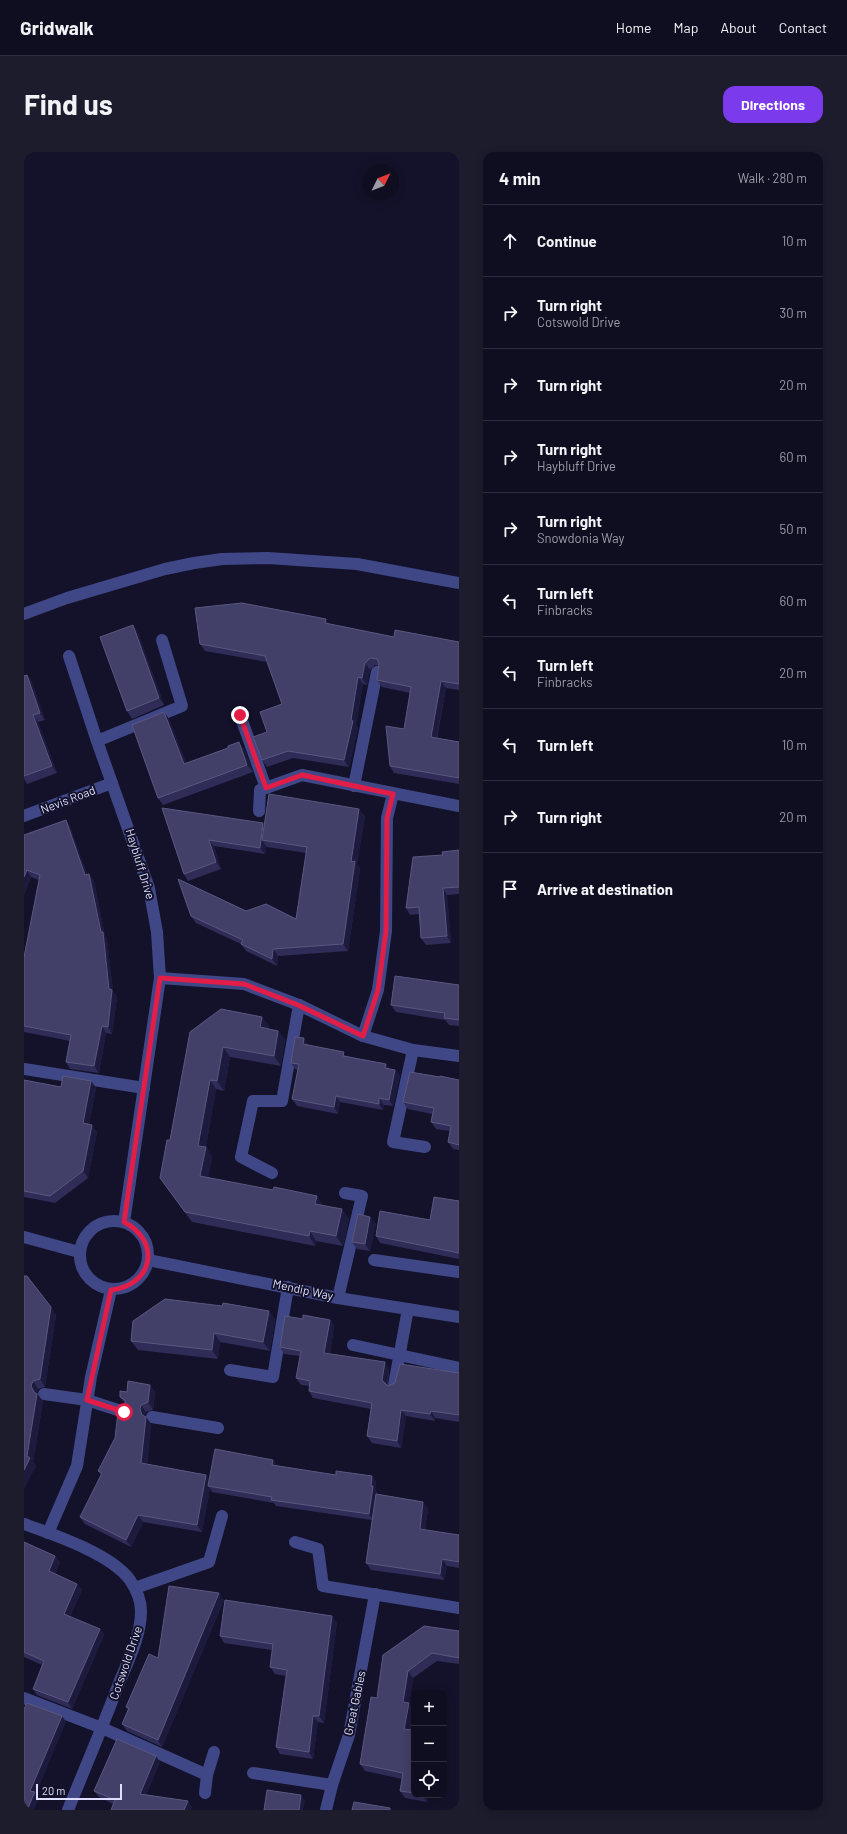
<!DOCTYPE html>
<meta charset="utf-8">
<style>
body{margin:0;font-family:Barlow,sans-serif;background:#1c1c2d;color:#f1f3f6}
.controls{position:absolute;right:12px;bottom:12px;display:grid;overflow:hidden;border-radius:8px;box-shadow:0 2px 10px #0003}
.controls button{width:36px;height:36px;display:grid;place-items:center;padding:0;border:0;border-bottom:1px solid #2e2e3e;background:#0e0e20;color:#f1f3f6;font:20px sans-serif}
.compass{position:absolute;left:339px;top:12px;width:36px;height:36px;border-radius:50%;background:#0e0e20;box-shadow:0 2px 10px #0003;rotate:47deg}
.scale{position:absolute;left:12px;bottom:10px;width:86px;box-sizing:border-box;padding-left:4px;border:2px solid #dddefd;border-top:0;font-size:11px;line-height:14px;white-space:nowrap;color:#dddefd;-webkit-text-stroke:3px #13122a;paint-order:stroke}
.stop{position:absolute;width:12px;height:12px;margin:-9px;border:3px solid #e11d48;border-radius:50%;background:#fff}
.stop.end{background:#e11d48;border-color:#fff;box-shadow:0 1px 4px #0008}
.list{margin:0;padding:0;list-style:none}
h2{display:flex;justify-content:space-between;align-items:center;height:52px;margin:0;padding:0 16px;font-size:17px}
h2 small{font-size:13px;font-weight:400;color:#9b9ca5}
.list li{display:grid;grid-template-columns:26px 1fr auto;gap:12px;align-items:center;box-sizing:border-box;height:72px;padding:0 16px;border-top:1px solid #2e2e3e}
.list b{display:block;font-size:15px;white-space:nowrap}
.list p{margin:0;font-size:13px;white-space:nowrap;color:#9b9ca5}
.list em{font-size:13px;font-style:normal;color:#9b9ca5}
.icon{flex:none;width:22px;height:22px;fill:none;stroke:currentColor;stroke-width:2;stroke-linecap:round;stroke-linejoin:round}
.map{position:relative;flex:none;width:435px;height:1658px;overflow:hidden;border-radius:12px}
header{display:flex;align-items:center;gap:24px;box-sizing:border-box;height:56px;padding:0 20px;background:#0e0e20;border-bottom:1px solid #2e2e3e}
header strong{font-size:19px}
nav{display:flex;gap:22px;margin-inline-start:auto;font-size:14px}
.intro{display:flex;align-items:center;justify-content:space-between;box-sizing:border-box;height:96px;padding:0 24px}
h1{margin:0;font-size:28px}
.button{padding:10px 18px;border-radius:12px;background:#7c3aed;color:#fff;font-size:14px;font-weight:700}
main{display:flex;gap:24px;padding:0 24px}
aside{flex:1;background:#0e0e20;border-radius:12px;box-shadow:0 2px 10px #0003}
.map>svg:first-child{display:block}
</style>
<header>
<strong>Gridwalk</strong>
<nav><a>Home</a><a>Map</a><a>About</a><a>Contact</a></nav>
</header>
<div class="intro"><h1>Find us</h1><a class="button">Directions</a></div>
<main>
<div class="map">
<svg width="435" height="1658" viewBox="0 0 435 1658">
<rect width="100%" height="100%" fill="#13122a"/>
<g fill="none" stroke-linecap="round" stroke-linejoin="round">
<g stroke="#404786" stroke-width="12">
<polyline points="0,462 43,446 141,417 170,411 198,407 244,406 333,412 435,431"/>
<polyline points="45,504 73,589 125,736 133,780 136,826 100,1070"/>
<polyline points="216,563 242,636"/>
<polyline points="73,589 158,554 138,488"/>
<polyline points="330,634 353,520"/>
<polyline points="235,659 236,638 278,623 435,654"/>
<polyline points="0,664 88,631"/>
<polyline points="136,826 220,832 275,853 339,884 389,898 435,904"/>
<polyline points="339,884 354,838 362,779 363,666 369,642"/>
<polyline points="389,898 369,990 401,995"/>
<polyline points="0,917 120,936"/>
<polyline points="248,1021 217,1005 229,949 258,949 275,853"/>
<circle cx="90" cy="1103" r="34"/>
<polyline points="0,1085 55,1100"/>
<polyline points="124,1108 314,1146 435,1165"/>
<polyline points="350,1108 435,1120"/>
<polyline points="314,1146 338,1044 321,1041"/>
<polyline points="329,1193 435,1216"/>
<polyline points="206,1218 249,1225 264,1135"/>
<polyline points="370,1233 384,1157"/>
<polyline points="20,1242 63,1248 100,1260"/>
<polyline points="128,1265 194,1276"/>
<path d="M0,1372C31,1383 87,1402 106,1428C112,1437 117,1449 117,1459C117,1484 104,1509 95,1531C79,1574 61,1616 44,1658"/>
<polyline points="24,1381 53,1314 67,1225 87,1138"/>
<polyline points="271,1390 294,1397 299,1434 435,1456"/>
<polyline points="111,1436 185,1410 198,1364"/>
<polyline points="0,1546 78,1576 183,1623"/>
<polyline points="229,1621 308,1633"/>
<polyline points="181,1641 183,1623 190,1600"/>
<polyline points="302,1658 308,1633 325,1583 351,1442"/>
</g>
</g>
<g fill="#2f2c57">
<polygon points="302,467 305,472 370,485 435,490 435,538 422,536 413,586 435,590 435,632 370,621 366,614 380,577 386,541 358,535 353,528 355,514 351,513 346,518 343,533 339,532 332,573 334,576 325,615 269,606 243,615 238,608 243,580 258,552 243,510 181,499 176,492"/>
<polygon points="114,481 140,553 108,567 103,559"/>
<polygon points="3,523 8,530 21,568 14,570 33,621 3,632 0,627 0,524"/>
<polygon points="140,560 145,567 162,611 220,597 229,620 139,653 134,646"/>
<polygon points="138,656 240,672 341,664 333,712 336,717 324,799 254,804 253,814 222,799 217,792 172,771 167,764 222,759 272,767 282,701 243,695 242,694 241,702 190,694 197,717 164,729 160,722"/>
<polygon points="42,668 46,675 63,722 65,722 70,729 81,784 83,787 89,840 93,845 88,882 82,881 75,921 46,917 42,910 46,889 0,880 0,805 15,728 7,725 0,743 0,683"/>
<polygon points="435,698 435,742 423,743 427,791 402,793 397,786 395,762 386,763 382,756 419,703"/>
<polygon points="435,833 435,874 425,873 421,868 372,860 367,853"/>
<polygon points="238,865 245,874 244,877 254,879 261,888 257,914 206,905 200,939 192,937 182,995 188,1005 184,1025 299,1054 325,1067 319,1094 292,1089 291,1094 168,1070 136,1026 146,988 166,880"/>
<polygon points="280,886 284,893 323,904 362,912 365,917 371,918 376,924 369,954 360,953 359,958 316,950 314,962 273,954 268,947 274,918 271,917 267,911"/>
<polygon points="416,925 435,928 435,998 429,997 424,990 426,979 412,977 407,970 408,962 384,957 379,950"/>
<polygon points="0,928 37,935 67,929 72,936 65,972 73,980 64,1026 31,1051 0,1045"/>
<polygon points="435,1049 435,1107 356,1091 352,1084 406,1068"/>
<polygon points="346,1065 352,1072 346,1099 333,1097 328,1090"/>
<polygon points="0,1124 32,1163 21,1235 14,1237 13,1241 19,1249 9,1310 12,1314 0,1336"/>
<polygon points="245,1159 251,1168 246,1199 196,1190 194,1207 114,1198 107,1189"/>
<polygon points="279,1167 306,1168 310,1174 306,1202 365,1216 364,1234 435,1221 435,1270 411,1266 411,1269 382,1264 377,1296 348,1291 343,1284 347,1257 289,1246 285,1239 286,1234 277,1233 272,1226 276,1204 260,1202 256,1195"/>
<polygon points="126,1233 131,1240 129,1258 122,1260 121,1264 127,1272 123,1312 182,1323 185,1328 249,1308 253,1314 312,1323 348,1324 352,1330 351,1337 353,1340 353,1342 399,1350 404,1357 401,1378 435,1383 435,1416 423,1414 420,1428 347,1418 342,1411 348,1368 252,1354 250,1351 188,1340 186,1336 178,1380 119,1370 107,1395 61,1372 56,1365 77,1323 74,1319 91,1286 100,1259 102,1255 102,1253 96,1245 103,1240"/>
<polygon points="0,1390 31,1404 36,1410 31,1422 53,1432 58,1438 46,1465 76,1477 80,1483 48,1557 13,1543 9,1537 18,1513 0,1505"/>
<polygon points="200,1448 138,1595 103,1579 98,1572 104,1558 102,1555 134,1506"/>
<polygon points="313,1470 300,1571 294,1570 289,1607 256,1602 252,1595 262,1524 251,1522 246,1515 248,1498 200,1491 196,1484"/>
<polygon points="435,1479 435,1512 413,1509 389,1526 385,1552 390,1559 387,1578 390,1563 390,1643 404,1643 403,1650 381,1646 376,1639 378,1627 341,1619 336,1612 353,1546 359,1503"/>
<polygon points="136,1610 122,1643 168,1655 166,1658 87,1658 89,1652 75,1645 70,1639"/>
</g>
<g fill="#1c1a3d">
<polygon points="302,467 307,474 301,471"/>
<polygon points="109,473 114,481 140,553 135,546"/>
<polygon points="341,511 346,518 343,533 338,526"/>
<polygon points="3,523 8,530 21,568 16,561"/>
<polygon points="334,525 339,532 332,573 334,576 325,615 320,608"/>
<polygon points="417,529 422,536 411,592 407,585"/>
<polygon points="140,560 145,567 165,619 160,612"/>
<polygon points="9,563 14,570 33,621 28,614"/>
<polygon points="215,590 220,597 229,620 223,613"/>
<polygon points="335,657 341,664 333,712 336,717 324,799 319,792 327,710"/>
<polygon points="42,668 46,675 66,730 61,723"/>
<polygon points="239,671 244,678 238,688 242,694 241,702 236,696"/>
<polygon points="185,688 190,694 197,717 192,710"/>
<polygon points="3,718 7,725 0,743 0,725"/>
<polygon points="65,722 70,729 81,784 83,787 89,840 93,845 88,882 84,875 77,780"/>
<polygon points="419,736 423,743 427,791 423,784"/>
<polygon points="249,797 254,804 253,814 248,807"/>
<polygon points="238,865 245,874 243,885 236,875"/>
<polygon points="78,874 82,881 75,921 70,914"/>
<polygon points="254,879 261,888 257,914 250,904"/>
<polygon points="280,886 284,893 283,899 279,892"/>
<polygon points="199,895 206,905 200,939 193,929"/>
<polygon points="362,912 366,918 361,916"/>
<polygon points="371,918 376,924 369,954 365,948"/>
<polygon points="186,928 192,937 182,995 188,1005 183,1033 176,1024 174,994"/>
<polygon points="67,929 72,936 64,978 59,971"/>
<polygon points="312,944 316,950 314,962 310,955"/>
<polygon points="355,946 360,953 359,958 355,952"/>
<polygon points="68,973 73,980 64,1026 59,1019"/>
<polygon points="293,1044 299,1053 291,1052"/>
<polygon points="318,1057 325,1067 319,1094 312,1084"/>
<polygon points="346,1065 352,1072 346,1099 341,1092"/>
<polygon points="286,1079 292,1089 291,1094 285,1084"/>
<polygon points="27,1155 32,1163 21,1235 16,1227"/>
<polygon points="245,1159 251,1168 246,1199 239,1190"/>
<polygon points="306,1168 310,1174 305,1208 300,1201"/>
<polygon points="190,1181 196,1190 194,1207 188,1198"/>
<polygon points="361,1210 365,1216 363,1235 358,1228"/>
<polygon points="9,1229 14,1237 13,1241 13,1242 19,1249 9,1310 12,1314 0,1336 0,1318 10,1240 7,1234"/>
<polygon points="126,1233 131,1240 129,1258 124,1250"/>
<polygon points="117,1253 122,1260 121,1264 122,1268 122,1265 127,1272 122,1318 117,1311 118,1263 116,1257"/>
<polygon points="377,1258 382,1264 377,1296 373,1289"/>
<polygon points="407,1259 411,1266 411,1269 406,1262"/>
<polygon points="249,1308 253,1314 252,1319 248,1313"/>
<polygon points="182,1323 187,1330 184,1334 186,1336 178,1380 173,1373"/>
<polygon points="348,1324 352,1330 351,1337 353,1340 349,1368 345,1362 347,1334"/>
<polygon points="399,1350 404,1357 400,1384 396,1377"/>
<polygon points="114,1363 119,1370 107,1395 102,1388"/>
<polygon points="31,1404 36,1410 29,1426 25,1419"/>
<polygon points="418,1407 423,1414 420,1428 416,1422"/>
<polygon points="53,1432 58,1438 45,1468 40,1462"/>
<polygon points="195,1441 200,1448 138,1595 134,1588"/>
<polygon points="308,1464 313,1470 300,1571 295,1564"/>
<polygon points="76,1477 80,1483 48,1557 44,1550"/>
<polygon points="384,1519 389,1526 385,1552 390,1559 386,1585 380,1577 379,1550"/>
<polygon points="38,1564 42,1570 12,1642 15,1647 10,1658 3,1658 6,1639"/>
<polygon points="289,1564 294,1570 289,1607 285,1600"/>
<polygon points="132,1604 136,1610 120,1648 116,1642"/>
<polygon points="277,1643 281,1648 279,1658 275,1658"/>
<polygon points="398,1643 404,1643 403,1650"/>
<polygon points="164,1649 168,1655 166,1658 160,1658"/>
</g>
<g fill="#423f68" stroke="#5a5880">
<polygon points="218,451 302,467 301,471 370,485 371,478 435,490 435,532 417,529 407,585 435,590 435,626 366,614 362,574 380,577 387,535 353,528 355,511 353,507 346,506 341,511 338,526 334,525 327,568 329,569 320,608 264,599 238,608 229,585 243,580 236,560 258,552 241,504 176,492 171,456"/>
<polygon points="109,473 135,546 103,559 76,485"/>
<polygon points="3,523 16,561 9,563 28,614 0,624 0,524"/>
<polygon points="140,560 160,612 204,596 204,594 215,590 223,613 134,646 108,573"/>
<polygon points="245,642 335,657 327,710 331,709 319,792 249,797 248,807 217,792 219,788 167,764 154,727 222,759 242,752 272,767 283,695 238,688"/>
<polygon points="138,656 239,671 236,696 185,688 192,710 160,722"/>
<polygon points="42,668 61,723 65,722 77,780 79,780 85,837 88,838 84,875 78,874 70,914 42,910 47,883 0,874 0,805 16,723 3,718 0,725 0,683"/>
<polygon points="435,698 435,735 419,736 423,784 397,786 395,755 382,756 389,705 419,703 418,700"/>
<polygon points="371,824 435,833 435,868 420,866 421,861 367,853"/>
<polygon points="197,857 238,865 236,875 254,879 250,904 199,895 193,929 186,928 174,994 182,995 176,1024 249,1038 250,1035 293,1044 291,1052 318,1057 312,1084 286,1079 285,1084 161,1060 136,1026 143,988 146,988 166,880"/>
<polygon points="271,885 280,886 279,892 320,900 319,904 362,912 361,916 371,918 365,948 355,946 355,952 312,944 310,955 268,947 275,912 267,911"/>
<polygon points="386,920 416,925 416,924 435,928 435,993 424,990 427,974 407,970 410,956 379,950"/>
<polygon points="39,924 67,929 59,971 68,973 59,1019 26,1044 0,1039 0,928 37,935"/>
<polygon points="410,1045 435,1049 435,1101 352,1084 356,1059 406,1068"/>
<polygon points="334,1062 346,1065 341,1092 328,1090"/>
<polygon points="0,1124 3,1124 27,1155 16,1227 9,1229 7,1234 10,1240 13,1242 3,1304 6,1306 0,1318"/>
<polygon points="141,1147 198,1154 199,1151 245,1159 239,1190 190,1181 188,1198 107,1189 109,1169"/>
<polygon points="279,1163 306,1168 300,1201 361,1210 358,1228 364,1234 371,1231 376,1212 435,1221 435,1263 407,1259 406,1262 377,1258 373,1289 343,1284 348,1251 285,1239 286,1229 272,1226 277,1199 256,1195 261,1164 279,1167"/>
<polygon points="104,1229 126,1233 124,1250 117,1253 116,1257 118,1263 122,1265 117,1311 182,1323 173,1373 114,1363 102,1388 56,1365 78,1321 74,1319 91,1286 94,1260 100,1259 102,1255 101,1248 96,1245 96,1239 103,1240"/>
<polygon points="191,1297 249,1308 248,1313 312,1323 312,1319 348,1324 347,1334 349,1334 345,1362 247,1348 248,1345 184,1334"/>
<polygon points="352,1342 399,1350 396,1377 435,1383 435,1410 418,1407 416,1422 342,1411"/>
<polygon points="0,1390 31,1404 25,1419 53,1432 40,1462 76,1477 44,1550 9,1537 20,1509 0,1500"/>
<polygon points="145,1434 195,1441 134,1588 98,1572 105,1556 102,1555 125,1502 134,1506"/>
<polygon points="201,1448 308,1464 295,1564 289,1564 285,1600 252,1595 263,1518 246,1515 249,1492 196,1484"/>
<polygon points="400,1474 435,1479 435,1506 408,1501 384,1519 379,1550 385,1551 380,1577 387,1578 390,1563 390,1641 376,1639 379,1621 336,1612 347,1545 353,1546 359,1503"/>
<polygon points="3,1551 38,1564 6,1639 11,1640 3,1658 0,1658 0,1557"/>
<polygon points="93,1587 132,1604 116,1642 164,1649 160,1658 87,1658 91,1648 70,1639"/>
<polygon points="243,1638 277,1643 275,1658 240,1658"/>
<polygon points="330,1650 366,1656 366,1658 328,1658"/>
</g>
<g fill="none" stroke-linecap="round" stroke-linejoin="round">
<path stroke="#e11d48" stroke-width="5" d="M100,1260L63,1248L87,1138C129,1133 138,1090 100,1070L136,826L220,832L274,853L339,884L354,838L362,779L363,666L369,642L278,623L242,636L216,563"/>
</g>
<g text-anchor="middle" stroke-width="4" stroke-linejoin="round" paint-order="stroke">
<g font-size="12" fill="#dddefd" stroke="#13122a">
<text transform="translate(44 648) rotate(-21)" y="4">Nevis Road</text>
<text transform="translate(116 712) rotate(73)" y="4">Haybluff Drive</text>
<text transform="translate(279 1138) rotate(12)" y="4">Mendip Way</text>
<text transform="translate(102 1511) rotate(-71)" y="4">Cotswold Drive</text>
<text transform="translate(331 1551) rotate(-78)" y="4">Great Gables</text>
</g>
</g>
</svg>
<div class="controls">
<button>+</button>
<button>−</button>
<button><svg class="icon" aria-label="locate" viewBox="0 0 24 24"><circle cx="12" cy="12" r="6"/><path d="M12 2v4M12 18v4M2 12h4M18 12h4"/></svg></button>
</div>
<svg class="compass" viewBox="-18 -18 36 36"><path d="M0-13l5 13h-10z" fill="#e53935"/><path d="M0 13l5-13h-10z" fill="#9b9ca5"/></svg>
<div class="scale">20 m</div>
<div class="stop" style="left:100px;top:1260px"></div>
<div class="stop end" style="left:216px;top:563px"></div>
</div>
<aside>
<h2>4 min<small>Walk · 280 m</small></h2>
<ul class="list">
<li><svg class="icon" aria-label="ahead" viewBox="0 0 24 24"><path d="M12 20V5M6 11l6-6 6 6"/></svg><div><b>Continue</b></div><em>10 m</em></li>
<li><svg class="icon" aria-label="right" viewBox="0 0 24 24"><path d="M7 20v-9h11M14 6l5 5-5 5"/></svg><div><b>Turn right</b><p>Cotswold Drive</p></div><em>30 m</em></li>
<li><svg class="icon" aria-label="right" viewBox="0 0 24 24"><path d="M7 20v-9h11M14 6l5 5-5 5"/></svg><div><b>Turn right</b></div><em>20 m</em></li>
<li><svg class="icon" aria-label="right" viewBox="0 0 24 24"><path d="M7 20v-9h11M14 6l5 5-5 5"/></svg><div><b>Turn right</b><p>Haybluff Drive</p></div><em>60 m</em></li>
<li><svg class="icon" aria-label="right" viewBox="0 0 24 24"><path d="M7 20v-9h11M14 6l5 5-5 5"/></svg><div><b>Turn right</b><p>Snowdonia Way</p></div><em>50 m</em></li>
<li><svg class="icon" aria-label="left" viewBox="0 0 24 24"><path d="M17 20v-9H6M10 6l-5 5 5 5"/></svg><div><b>Turn left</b><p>Finbracks</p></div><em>60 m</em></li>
<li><svg class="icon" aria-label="left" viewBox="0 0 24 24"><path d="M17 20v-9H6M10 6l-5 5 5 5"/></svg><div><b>Turn left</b><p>Finbracks</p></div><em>20 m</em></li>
<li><svg class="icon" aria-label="left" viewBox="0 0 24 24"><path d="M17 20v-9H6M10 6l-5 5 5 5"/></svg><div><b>Turn left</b></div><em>10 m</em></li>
<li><svg class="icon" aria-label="right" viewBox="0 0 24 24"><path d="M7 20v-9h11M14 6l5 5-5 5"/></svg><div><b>Turn right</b></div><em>20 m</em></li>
<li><svg class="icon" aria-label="arrive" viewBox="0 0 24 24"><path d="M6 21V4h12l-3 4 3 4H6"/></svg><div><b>Arrive at destination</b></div></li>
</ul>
</aside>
</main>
